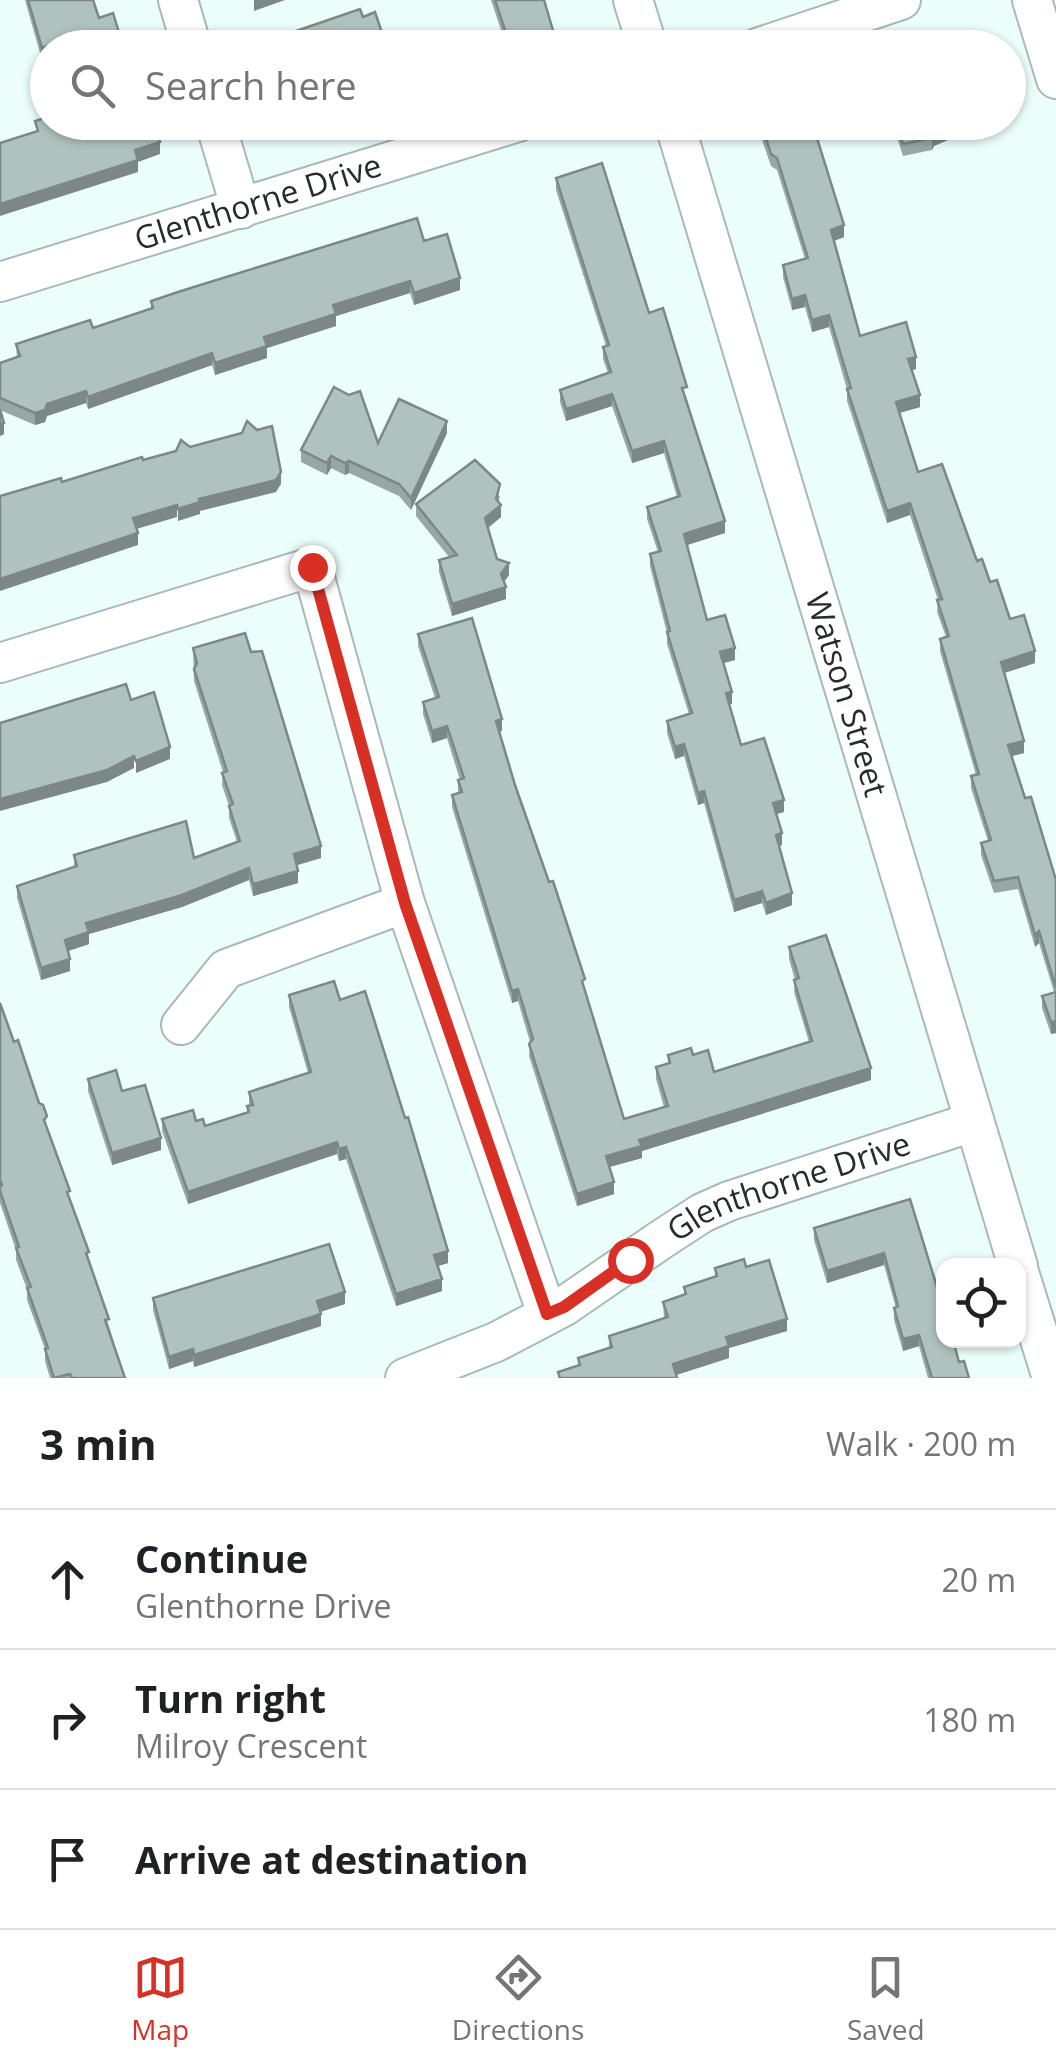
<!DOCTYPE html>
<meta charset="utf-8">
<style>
body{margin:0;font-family:"Open Sans",sans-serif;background:#f6f6f6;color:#202124}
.controls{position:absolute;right:30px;bottom:30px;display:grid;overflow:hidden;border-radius:20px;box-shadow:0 2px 8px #0004}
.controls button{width:90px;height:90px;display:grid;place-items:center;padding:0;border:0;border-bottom:2px solid #e0e0e0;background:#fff;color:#202124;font:50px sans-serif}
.stop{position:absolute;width:30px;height:30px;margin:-22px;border:8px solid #d93025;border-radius:50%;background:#fff}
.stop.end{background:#d93025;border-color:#fff;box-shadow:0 2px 10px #0008}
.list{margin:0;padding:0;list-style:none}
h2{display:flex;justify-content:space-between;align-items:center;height:130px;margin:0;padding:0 40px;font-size:42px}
h2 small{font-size:32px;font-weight:400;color:#757577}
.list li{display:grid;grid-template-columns:65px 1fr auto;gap:30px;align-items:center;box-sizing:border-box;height:140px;padding:0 40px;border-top:2px solid #e0e0e0}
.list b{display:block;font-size:38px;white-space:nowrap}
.list p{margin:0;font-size:32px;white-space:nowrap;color:#757577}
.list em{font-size:32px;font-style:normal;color:#757577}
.icon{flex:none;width:55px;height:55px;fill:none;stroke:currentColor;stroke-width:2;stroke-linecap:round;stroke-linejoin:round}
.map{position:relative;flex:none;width:1056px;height:1378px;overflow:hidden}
.search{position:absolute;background:#fff;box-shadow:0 2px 8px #0004;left:30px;right:30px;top:30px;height:110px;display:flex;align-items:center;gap:25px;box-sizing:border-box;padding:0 35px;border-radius:55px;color:#757577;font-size:38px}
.sheet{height:550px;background:#fff}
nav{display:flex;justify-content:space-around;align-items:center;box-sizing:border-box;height:140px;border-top:2px solid #e0e0e0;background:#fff;font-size:28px;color:#757577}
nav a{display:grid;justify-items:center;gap:5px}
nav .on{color:#d93025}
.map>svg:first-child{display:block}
</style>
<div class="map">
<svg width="1056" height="1378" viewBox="0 0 1056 1378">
<rect width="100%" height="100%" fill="#ebfefc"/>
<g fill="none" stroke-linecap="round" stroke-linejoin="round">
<g stroke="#a8bab8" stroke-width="42">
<g id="minor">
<polyline points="178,0 192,48"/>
<polyline points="633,0 648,48"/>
<polyline points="1032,0 1056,79"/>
<polyline points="757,48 901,0"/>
<polyline points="215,122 241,209"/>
<path id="s1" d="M674,122L1018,1266"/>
<path id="s2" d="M0,282L518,122"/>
<polyline points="0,663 312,567 405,903 547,1314"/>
<polyline points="181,1025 226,969 405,903"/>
<polyline points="1018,1269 1052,1378"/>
<path id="s3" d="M405,1378L496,1342L563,1307L662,1239L702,1213L729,1201L973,1122"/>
</g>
</g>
<use href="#minor" stroke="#fff" stroke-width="38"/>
</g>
<g fill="#97a7a4">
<polygon points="25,0 93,0 99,18 122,48 48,48 48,58 42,60"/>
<polygon points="491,0 544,0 557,48 507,48"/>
<polygon points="758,122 812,122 844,237 834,241 860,336 916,369 912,370 920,407 899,413 918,472 977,561 1035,663 1004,673 1024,753 1012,756 1025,798 1056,880 1056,1033 1051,1034 1042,1008 1042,996 1054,992 1039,943 1035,947 1018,889 994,893 981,855 981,843 988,841 971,788 971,776 976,775 940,651 940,639 946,637 937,612 938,600 910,515 887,523 847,401 847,389 829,327 812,332 805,307 792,310 783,277 783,265 805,259 777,170 771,166 758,128"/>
<polygon points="892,122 1003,122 950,139 934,146 932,150 903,156"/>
<polygon points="556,178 649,313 687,399 725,533 687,545 707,620 735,660 723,663 732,704 729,704 741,745 784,812 776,814 782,845 779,846 792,905 766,915 762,903 734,912 704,803 698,805 684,756 675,759 667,733 667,721 689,714 667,644 667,633 650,566 650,554 658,552 647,519 647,507 677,497 664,453 632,463 612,406 566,421 560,402 560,390 608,373 603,359 603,347 606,346 556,190"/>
<polygon points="424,241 460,290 414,305 410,293 336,316 336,326 267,348 267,358 215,375 212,365 88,409 86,403 47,416 45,422 35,425 0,410 4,434 0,436 0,363 17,358 16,344 93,328 151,309 151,301"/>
<polygon points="447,433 411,510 399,496 349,473 345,475 331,468 327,475 301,462 301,450 378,443"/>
<polygon points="500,496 498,502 501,517 488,528 497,559 509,575 504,582 506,599 452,616 439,572 439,560 449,557 416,516 416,504"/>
<polygon points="418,634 502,731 499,732 515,785 585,991 624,1119 664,1107 656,1079 656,1067 668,1064 668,1055 693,1055 714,1072 809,1042 794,992 795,980 789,959 789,947 871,1080 642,1151 642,1158 609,1167 614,1194 577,1206 529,1056 530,1042 518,1001 512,1003 452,807 452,795 458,793 458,780 460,780 447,738 432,743 423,714 423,702 435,698 418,646"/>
<polygon points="193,648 321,858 297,865 298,883 253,896 249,880 182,907 89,934 89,944 68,951 70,971 41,980 17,898 17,886 74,867 74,855 194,858 237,842 229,818 229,806 222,785 223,772 194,681"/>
<polygon points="289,995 340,1000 448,1263 438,1266 442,1291 396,1306 346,1159 339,1161 337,1154 188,1204 162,1131 162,1119 196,1121 205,1126 247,1113 247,1106 249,1106 249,1092 308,1073 289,1007"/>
<polygon points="0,1003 47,1127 125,1378 50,1378 45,1361 45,1349 27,1300 27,1289 16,1260 16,1250 0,1203"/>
<polygon points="88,1079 122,1091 161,1150 112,1165 88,1091"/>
<polygon points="910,1199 959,1362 969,1378 928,1378 919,1346 903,1351 894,1320 894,1308 896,1308 884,1265 827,1283 814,1240 814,1228"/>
<polygon points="746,1267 787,1331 729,1348 729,1358 676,1375 677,1378 558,1378 558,1372 578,1366 578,1358 609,1348 609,1336 664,1318 663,1302 684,1295 684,1287 715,1277 715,1268"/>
<polygon points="153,1298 345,1304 320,1312 321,1326 194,1367 193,1361 169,1369 153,1310"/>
</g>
<g fill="#7b8886">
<polygon points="254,0 285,0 254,11"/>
<polygon points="122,42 122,48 98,48"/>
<polygon points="50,45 50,48 48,48 48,58 42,60 42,48"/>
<polygon points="964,122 1003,122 950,139 934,146 932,150 932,138 934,134"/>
<polygon points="160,142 160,154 138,162 138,172 0,216 0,204 135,150"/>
<polygon points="844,225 844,237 831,242 831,230"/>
<polygon points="460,278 460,290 414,305 414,293"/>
<polygon points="410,281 410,293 336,316 336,326 267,348 267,358 215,375 215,363 264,337 333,305"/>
<polygon points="805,295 805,307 792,310 792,299"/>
<polygon points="829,315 829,327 812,332 812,320"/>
<polygon points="212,353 212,365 88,409 88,397"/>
<polygon points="916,357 916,369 908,371 908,359"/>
<polygon points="86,391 86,403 47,416 45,422 35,425 35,413 47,404"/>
<polygon points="612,394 612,406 566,421 566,409"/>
<polygon points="920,395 920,407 896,414 896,402"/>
<polygon points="447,421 447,433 411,510 411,498"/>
<polygon points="4,423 4,434 0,436 0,424"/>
<polygon points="664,441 664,453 632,463 632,451"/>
<polygon points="331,456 331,468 327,475 327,463"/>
<polygon points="349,461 349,473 345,475 345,463"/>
<polygon points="281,472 281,484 276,492 200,511 200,514 178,521 178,509 199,499"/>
<polygon points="500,484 497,508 501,505 501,517 485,530 485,518 496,499"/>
<polygon points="910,503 910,515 887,523 887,511"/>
<polygon points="177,505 177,517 133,530 133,518"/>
<polygon points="725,521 725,533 684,546 684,534"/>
<polygon points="138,533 138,545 0,591 0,579"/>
<polygon points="509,563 509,575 501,586 501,574"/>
<polygon points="506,587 506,599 452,616 452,604"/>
<polygon points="735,648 735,660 720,664 720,652"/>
<polygon points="1035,651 1035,663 1001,674 1001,662"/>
<polygon points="732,692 732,704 726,705 726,693"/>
<polygon points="502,719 502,731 496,733 496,721"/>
<polygon points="447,726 447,738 432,743 432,731"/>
<polygon points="1024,741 1024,753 1008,757 1008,745"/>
<polygon points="684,744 684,756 675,759 675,747"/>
<polygon points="170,747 170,759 136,773 136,761"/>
<polygon points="134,756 134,768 107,782 0,811 0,799"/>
<polygon points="704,791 704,803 698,805 698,793"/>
<polygon points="784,800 784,812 773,815 773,803"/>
<polygon points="782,833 782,845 776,847 776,835"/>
<polygon points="321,846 321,858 294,866 294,854"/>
<polygon points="249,868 249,880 182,907 89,934 89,944 65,952 65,940 86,923"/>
<polygon points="298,871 298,883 253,896 253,884"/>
<polygon points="762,891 762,903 734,912 734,900"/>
<polygon points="792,893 792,905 766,915 766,903"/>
<polygon points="1039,931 1039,943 1035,947 1035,935"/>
<polygon points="70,959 70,971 41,980 41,968"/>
<polygon points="518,989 518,1001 512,1003 512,991"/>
<polygon points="1056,1021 1056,1033 1051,1034 1051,1022"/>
<polygon points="871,1068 871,1080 642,1151 642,1158 606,1168 606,1156 639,1140"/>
<polygon points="161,1138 161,1150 112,1165 112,1153"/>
<polygon points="337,1142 337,1154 188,1204 188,1192"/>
<polygon points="346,1147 346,1159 339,1161 339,1149"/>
<polygon points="614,1182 614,1194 577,1206 577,1194"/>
<polygon points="448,1251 448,1263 434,1267 434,1255"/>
<polygon points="884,1253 884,1265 827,1283 827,1271"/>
<polygon points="442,1279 442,1291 396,1306 396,1294"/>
<polygon points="345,1292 345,1304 317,1313 317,1301"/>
<polygon points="321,1314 321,1326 194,1367 194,1355"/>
<polygon points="787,1319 787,1331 729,1348 729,1358 673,1376 673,1364 726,1337"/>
<polygon points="919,1335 919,1346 903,1351 903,1339"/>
<polygon points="193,1349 193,1361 169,1369 169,1357"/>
</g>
<g fill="#b0c2bf" stroke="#7b8886" stroke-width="2.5">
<polygon points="28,0 93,0 99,18 113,13 122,42 98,48 51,48 50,45 42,48"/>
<polygon points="495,0 544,0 557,44 544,48 511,48"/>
<polygon points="360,9 363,17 375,12 387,48 278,48 293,43 290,33"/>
<polygon points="960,37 964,48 927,48"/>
<polygon points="48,117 48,122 154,122 160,142 135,150 138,160 0,204 0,143 38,131 35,121"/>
<polygon points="761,122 812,122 844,225 831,230 860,336 906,322 916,357 908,359 920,395 896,402 918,472 942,464 977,561 982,559 990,582 997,580 1010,619 1024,615 1035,651 1001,662 1024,741 1008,745 1025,798 1031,797 1056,880 1056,988 1039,931 1035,935 1018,877 994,881 981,843 991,840 971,776 979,774 940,639 949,636 937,600 942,599 910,503 887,511 847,389 851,388 829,315 812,320 805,295 792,299 783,265 808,258 777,158 771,154"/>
<polygon points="896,122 964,122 934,134 932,138 903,144"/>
<polygon points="602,163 649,313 663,308 687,387 682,388 725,521 684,534 707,620 725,615 735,648 720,652 732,692 726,693 741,745 764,738 784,800 773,803 782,833 776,835 792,893 766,903 762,891 734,900 704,791 698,793 684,744 675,747 667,721 692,713 667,632 670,631 650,554 661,551 647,507 680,496 664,441 632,451 612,394 566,409 560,390 611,372 603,347 609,345 556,178"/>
<polygon points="417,218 424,241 447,234 460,278 414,293 410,281 333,305 336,314 264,337 267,346 215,363 212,353 88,397 86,391 47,404 45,410 35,413 0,398 0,363 20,356 16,344 90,320 93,328 153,308 151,301 181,291"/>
<polygon points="334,387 349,395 360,391 378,443 399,399 447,421 411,498 399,484 349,461 345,463 331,456 327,463 301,450"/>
<polygon points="0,409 4,423 0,424"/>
<polygon points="247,421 257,430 272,426 281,472 276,480 199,499 200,502 178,509 177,505 133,518 138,533 0,579 0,496 61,478 62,482 142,457 143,460 176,451 181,440 190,447 242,433"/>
<polygon points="475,460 500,484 496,499 501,505 485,518 497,559 509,563 501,574 506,587 452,604 439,560 457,555 416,504"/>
<polygon points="472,618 502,719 496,721 515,785 549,882 553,881 585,979 582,981 624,1119 668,1106 656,1067 670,1063 668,1055 691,1048 693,1055 708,1050 714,1072 812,1041 794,980 799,978 789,947 826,935 871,1068 639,1140 642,1146 606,1156 614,1182 577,1194 529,1044 533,1039 518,989 512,991 452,795 462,792 458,780 464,778 447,726 432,731 423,702 439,697 418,634"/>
<polygon points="245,633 251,652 262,651 321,846 294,854 298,871 253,884 249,868 182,895 86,923 89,932 65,940 70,959 41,968 17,886 77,866 74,855 186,821 194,858 240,841 229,806 233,804 222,773 227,771 194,669 197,663 193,648"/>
<polygon points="126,684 131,700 154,692 170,747 136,761 134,756 107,770 0,799 0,723"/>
<polygon points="334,981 340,1000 365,991 405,1118 408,1117 448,1251 434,1255 442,1279 396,1294 346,1147 339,1149 337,1142 188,1192 162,1119 193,1110 196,1121 203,1119 205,1126 249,1112 247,1106 253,1105 249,1092 311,1072 289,995"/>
<polygon points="1056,992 1056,1021 1051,1022 1042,996"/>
<polygon points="0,1003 14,1042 18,1040 39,1103 43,1105 47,1116 44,1120 70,1191 67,1192 89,1252 86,1253 109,1319 105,1320 125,1378 72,1378 70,1374 54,1378 45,1349 48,1348 27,1288 31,1287 16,1248 19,1247 0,1191 0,1186 2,1185 0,1180"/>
<polygon points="116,1070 122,1091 145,1085 161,1138 112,1153 88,1079"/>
<polygon points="910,1199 944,1310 944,1340 953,1340 959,1362 964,1361 969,1378 932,1378 919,1335 903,1339 894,1308 898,1306 884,1253 827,1271 814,1228"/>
<polygon points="329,1244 345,1292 317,1301 321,1314 194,1355 193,1349 169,1357 153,1298"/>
<polygon points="744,1259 746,1267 769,1260 787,1319 726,1337 729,1346 673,1364 677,1378 560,1378 558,1372 580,1365 578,1358 612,1347 609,1336 668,1317 663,1302 686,1294 684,1287 717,1276 715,1268"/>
</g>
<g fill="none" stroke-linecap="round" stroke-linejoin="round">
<polyline stroke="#d93025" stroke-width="12" points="312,567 405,903 547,1314 564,1307 630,1260"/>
</g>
<g text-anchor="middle" stroke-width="8" stroke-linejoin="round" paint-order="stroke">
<g font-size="32" fill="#252c2b" stroke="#ebfefc">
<text dy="11" stroke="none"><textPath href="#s2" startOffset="270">Glenthorne Drive</textPath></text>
<text dy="11" stroke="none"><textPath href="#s1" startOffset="598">Watson Street</textPath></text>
<text dy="11" stroke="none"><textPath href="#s3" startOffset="432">Glenthorne Drive</textPath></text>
</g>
</g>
</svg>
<div class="controls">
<button><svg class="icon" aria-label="locate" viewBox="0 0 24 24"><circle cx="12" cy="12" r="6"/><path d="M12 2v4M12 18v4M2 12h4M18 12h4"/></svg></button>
</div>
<div class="stop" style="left:630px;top:1260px"></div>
<div class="stop end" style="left:312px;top:567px"></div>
<div class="search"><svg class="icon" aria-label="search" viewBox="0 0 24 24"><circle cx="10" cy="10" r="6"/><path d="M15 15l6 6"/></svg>Search here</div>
</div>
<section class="sheet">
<h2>3 min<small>Walk · 200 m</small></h2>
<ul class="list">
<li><svg class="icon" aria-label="ahead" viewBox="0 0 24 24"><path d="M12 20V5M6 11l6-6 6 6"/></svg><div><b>Continue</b><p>Glenthorne Drive</p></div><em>20 m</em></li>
<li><svg class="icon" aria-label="right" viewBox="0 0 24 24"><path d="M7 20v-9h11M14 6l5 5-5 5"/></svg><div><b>Turn right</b><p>Milroy Crescent</p></div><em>180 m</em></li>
<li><svg class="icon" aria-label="arrive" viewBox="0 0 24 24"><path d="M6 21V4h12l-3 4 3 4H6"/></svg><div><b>Arrive at destination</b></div></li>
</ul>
</section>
<nav>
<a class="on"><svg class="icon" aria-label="map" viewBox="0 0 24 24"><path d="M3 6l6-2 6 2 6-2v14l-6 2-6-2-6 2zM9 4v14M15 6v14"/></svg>Map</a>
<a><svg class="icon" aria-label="directions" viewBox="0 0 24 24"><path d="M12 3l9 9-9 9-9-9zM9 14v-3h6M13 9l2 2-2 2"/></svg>Directions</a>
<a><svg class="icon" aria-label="saved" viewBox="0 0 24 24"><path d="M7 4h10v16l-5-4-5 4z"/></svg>Saved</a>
</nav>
